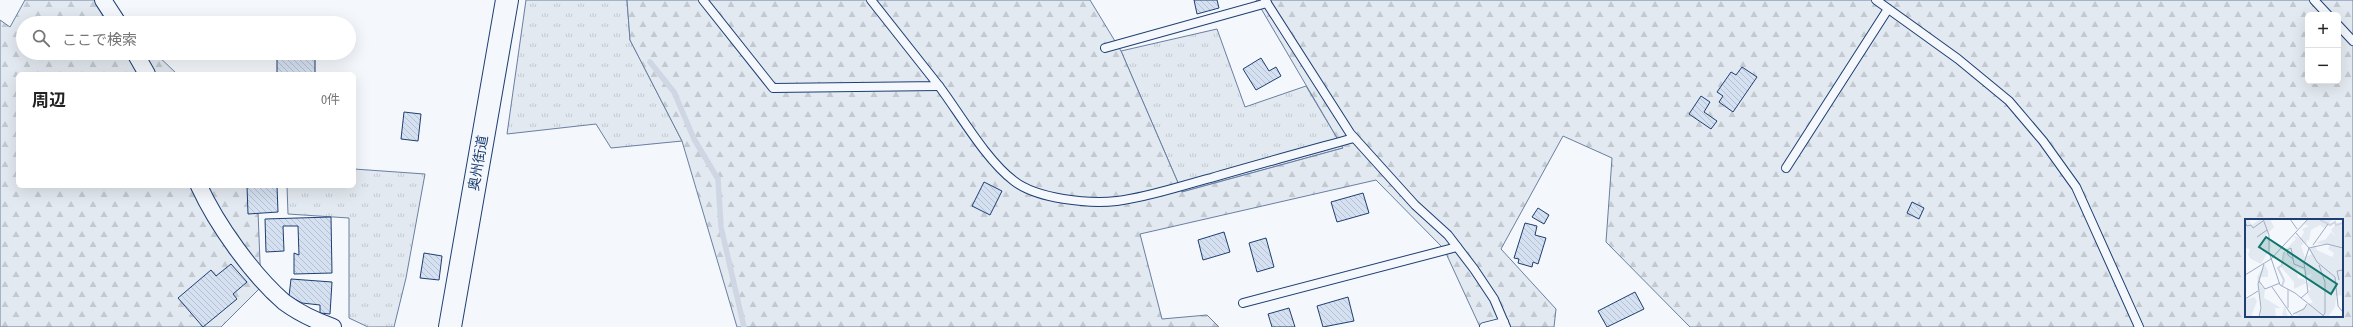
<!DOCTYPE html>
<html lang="ja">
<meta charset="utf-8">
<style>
body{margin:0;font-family:"Asap Condensed","Noto Sans JP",sans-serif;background:#f6f6f6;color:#222}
.controls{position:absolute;right:12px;top:12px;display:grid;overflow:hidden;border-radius:6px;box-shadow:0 4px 16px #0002}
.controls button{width:36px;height:36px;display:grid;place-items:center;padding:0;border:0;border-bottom:1px solid #e0e0e0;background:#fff;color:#222;font:20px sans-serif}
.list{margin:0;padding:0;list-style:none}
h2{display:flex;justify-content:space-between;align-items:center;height:52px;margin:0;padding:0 16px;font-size:17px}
h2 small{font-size:13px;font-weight:400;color:#767676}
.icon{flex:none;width:22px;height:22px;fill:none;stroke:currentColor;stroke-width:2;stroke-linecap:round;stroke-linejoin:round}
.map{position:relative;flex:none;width:2353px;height:327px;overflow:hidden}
.search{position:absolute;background:#fff;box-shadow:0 4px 16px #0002;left:16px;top:16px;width:340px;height:44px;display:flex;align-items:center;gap:10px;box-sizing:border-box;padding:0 14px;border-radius:22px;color:#767676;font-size:15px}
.panel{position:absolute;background:#fff;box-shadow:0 4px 16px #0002;left:16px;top:72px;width:340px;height:116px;border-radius:6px}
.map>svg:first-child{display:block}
</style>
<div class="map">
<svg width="2353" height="327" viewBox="0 0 2353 327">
<defs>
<pattern id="grass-tufts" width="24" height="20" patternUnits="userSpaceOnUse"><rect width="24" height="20" fill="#e3e9f0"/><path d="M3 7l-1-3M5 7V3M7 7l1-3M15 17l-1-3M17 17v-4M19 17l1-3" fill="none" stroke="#c2c9d1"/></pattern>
<pattern id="forest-firs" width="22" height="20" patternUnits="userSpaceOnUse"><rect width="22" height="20" fill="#e3e9f0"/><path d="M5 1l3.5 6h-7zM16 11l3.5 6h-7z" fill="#c2c9d1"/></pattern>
<pattern id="building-back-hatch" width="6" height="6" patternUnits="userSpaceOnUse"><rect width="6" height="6" fill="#d5e0f0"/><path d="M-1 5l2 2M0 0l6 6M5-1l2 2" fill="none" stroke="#b6c1d1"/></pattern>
</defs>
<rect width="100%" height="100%" fill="#f4f7fb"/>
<g fill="url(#grass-tufts)" stroke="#687fa3">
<polygon points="526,0 627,0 630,40 682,141 611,148 596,124 507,134"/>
<polygon points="1217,29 1245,107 1306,86 1343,148 1182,192 1121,51"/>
<polygon points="354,169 425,174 406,278 394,327 368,327 349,318 349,218 288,214 287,186 354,186"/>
</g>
<g fill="url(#forest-firs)" stroke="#687fa3" fill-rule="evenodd">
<polygon points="25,0 111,0 125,23 23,23 23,53 155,53 177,74 18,74 18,186 257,186 261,287 221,327 0,327 0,20 10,27"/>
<path d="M627,0H1090L1121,51L1182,192L1343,148L1256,0H2353V327H1690L1606,242L1612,158L1563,136L1501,249L1556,309L1554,327H1480L1444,249L1376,180L1140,234L1162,319L1207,315L1219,327H737L682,141L630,40ZM2308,15H2338V81H2308ZM2246,220H2342V316H2246Z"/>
</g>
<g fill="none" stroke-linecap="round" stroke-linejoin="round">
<polyline stroke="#cfd7e4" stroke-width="5.5" points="650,62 674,92 694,139 718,179 721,227 744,327"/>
</g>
<g fill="url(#building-back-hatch)" stroke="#1d3f73">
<polygon points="1194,0 1217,0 1219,8 1197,14"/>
<rect x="277" y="56" width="38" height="18"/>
<polygon points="1261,58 1269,71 1276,67 1281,76 1256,90 1243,69"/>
<polygon points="1742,67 1757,77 1733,112 1719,102 1723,96 1717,92 1731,72 1736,75"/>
<polygon points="1701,96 1710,102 1704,112 1717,121 1711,129 1689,114"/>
<polygon points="404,112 421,114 418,141 401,139"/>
<polygon points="984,182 1002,191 990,215 972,206"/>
<polygon points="247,186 277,186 278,212 248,214"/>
<polygon points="1363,193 1369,213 1337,222 1331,202"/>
<polygon points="1912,202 1924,208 1919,219 1907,213"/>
<polygon points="1538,208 1549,215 1544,224 1532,217"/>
<polygon points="331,217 332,273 294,274 294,253 299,255 298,226 283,226 284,251 266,252 265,219"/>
<polygon points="1525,223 1537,226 1535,235 1546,238 1538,264 1533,262 1532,267 1518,263 1519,259 1514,258"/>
<polygon points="1224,232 1230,252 1203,260 1198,240"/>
<polygon points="1266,238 1274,267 1257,272 1249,243"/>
<polygon points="424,253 442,256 439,280 420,278"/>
<polygon points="231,264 247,282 233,294 237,299 203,327 178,298 211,270 216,276"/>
<polygon points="291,279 332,282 330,314 320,313 320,305 302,303 289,296"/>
<polygon points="1635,292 1644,309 1607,327 1598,311"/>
<polygon points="1348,297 1354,321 1323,327 1317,306"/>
<polygon points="1289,308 1295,327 1272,327 1268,314"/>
</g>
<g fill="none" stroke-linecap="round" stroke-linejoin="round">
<g stroke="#1d3f73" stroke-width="10">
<g id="lane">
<polyline points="703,0 773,88 939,86 871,0"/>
<polyline points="1265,0 1350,133 1415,205 1448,235 1474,269 1494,299 1506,327"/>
<polyline points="1876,0 1958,59 2009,101 2043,141 2076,187 2139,327"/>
<polyline points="2314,0 2328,15"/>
<polyline points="2338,25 2353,41"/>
<polyline points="1105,48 1267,3"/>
<path d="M939,86C960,114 986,160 1014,181C1037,199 1088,204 1117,201C1149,197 1180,186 1211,178C1259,164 1307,151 1354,138"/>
<polyline points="1786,168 1888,9"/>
<polyline points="1243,303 1457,247"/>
<polyline points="1484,327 1504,322"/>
</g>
</g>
<g stroke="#1d3f73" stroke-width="18">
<g id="street">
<polyline points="103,0 118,23"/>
<polyline points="135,53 147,74"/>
<path d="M199,186C217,225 252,274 284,302C299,313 316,321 333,327"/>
</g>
</g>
<g stroke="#1d3f73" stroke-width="24">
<polyline id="highway" points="450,327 507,0"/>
</g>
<use href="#lane" stroke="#f4f7fb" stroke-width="8"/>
<use href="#street" stroke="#f4f7fb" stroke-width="16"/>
<use href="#highway" stroke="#f4f7fb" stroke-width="22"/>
</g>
<g text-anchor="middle" stroke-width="3" stroke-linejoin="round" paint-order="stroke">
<g font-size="14" fill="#1d3f73" stroke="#f4f7fb">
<text transform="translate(478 163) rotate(-80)" y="5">奥州街道</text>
</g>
</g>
<g transform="translate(2245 219)">
<rect width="98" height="98" fill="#f4f7fb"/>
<path d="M9,78L12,82L6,98H0V81Z" fill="#e3e9f0"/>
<path d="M0,0H3L7,6L15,0H25L29,8L20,17L21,19L24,18L26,28L16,45L6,40L3,36L5,30L0,29ZM63,0L78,2L88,0L79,9L75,6L66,11L64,22L62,21L61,26L59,24L56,27L60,38L67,35L64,29L70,26L72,31L87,38L89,34L83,30L85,26L70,24L81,20L86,13L91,18L86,11L91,5L98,7V81L96,76L91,77L90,88L83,98H57L49,95L65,84H68L62,74L66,70L62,66L67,55L62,56L60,61L59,51L51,48L53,59L59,60L61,64L49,70V63L36,48L39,32L51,20L48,17L56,19L59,13L57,10L64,7L59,5ZM20,46L23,52V58H16L15,61L16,67L20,70L19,79L36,89L40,88L43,98L37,96L39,89H30L31,98H15L17,89L12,58Z" fill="#e3e9f0"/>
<path fill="none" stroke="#cfd7e4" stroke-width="2" d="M74,0L85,6L90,3L91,6L98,4M37,67L39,61L33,49L37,46L39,33M43,89V70"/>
<path fill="none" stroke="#9eadc5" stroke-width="1" d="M18,0L24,16V33L35,66L50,74L80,98M45,0L52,10M0,3L2,7L6,6L8,9L18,2M51,14L64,29L82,25L98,29M12,18L22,11M68,26L83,5M46,29L47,34L48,40L43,36L42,31ZM64,29L72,43L90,58L93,87L97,92M48,40L49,45L59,49M74,46L80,63V94L77,98M0,56L26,40L63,0M94,61L92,52L98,51M14,62L20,70L35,64M27,68L48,98M56,79L63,73L59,44L64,29M0,80L13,72M48,95L59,90L62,85M14,98L16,89L13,65L19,45"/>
<path fill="#0f766e" fill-opacity="0.15" stroke="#0f766e" stroke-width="2" d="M21,18L92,65L86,75L14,28Z"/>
<rect width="98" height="98" fill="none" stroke="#1d3f73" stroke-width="2"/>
</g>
</svg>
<div class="controls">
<button>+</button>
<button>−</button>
</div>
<div class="search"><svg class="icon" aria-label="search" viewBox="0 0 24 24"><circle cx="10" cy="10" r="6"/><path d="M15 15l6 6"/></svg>ここで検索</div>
<section class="panel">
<h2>周辺<small>0件</small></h2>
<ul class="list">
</ul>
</section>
</div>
